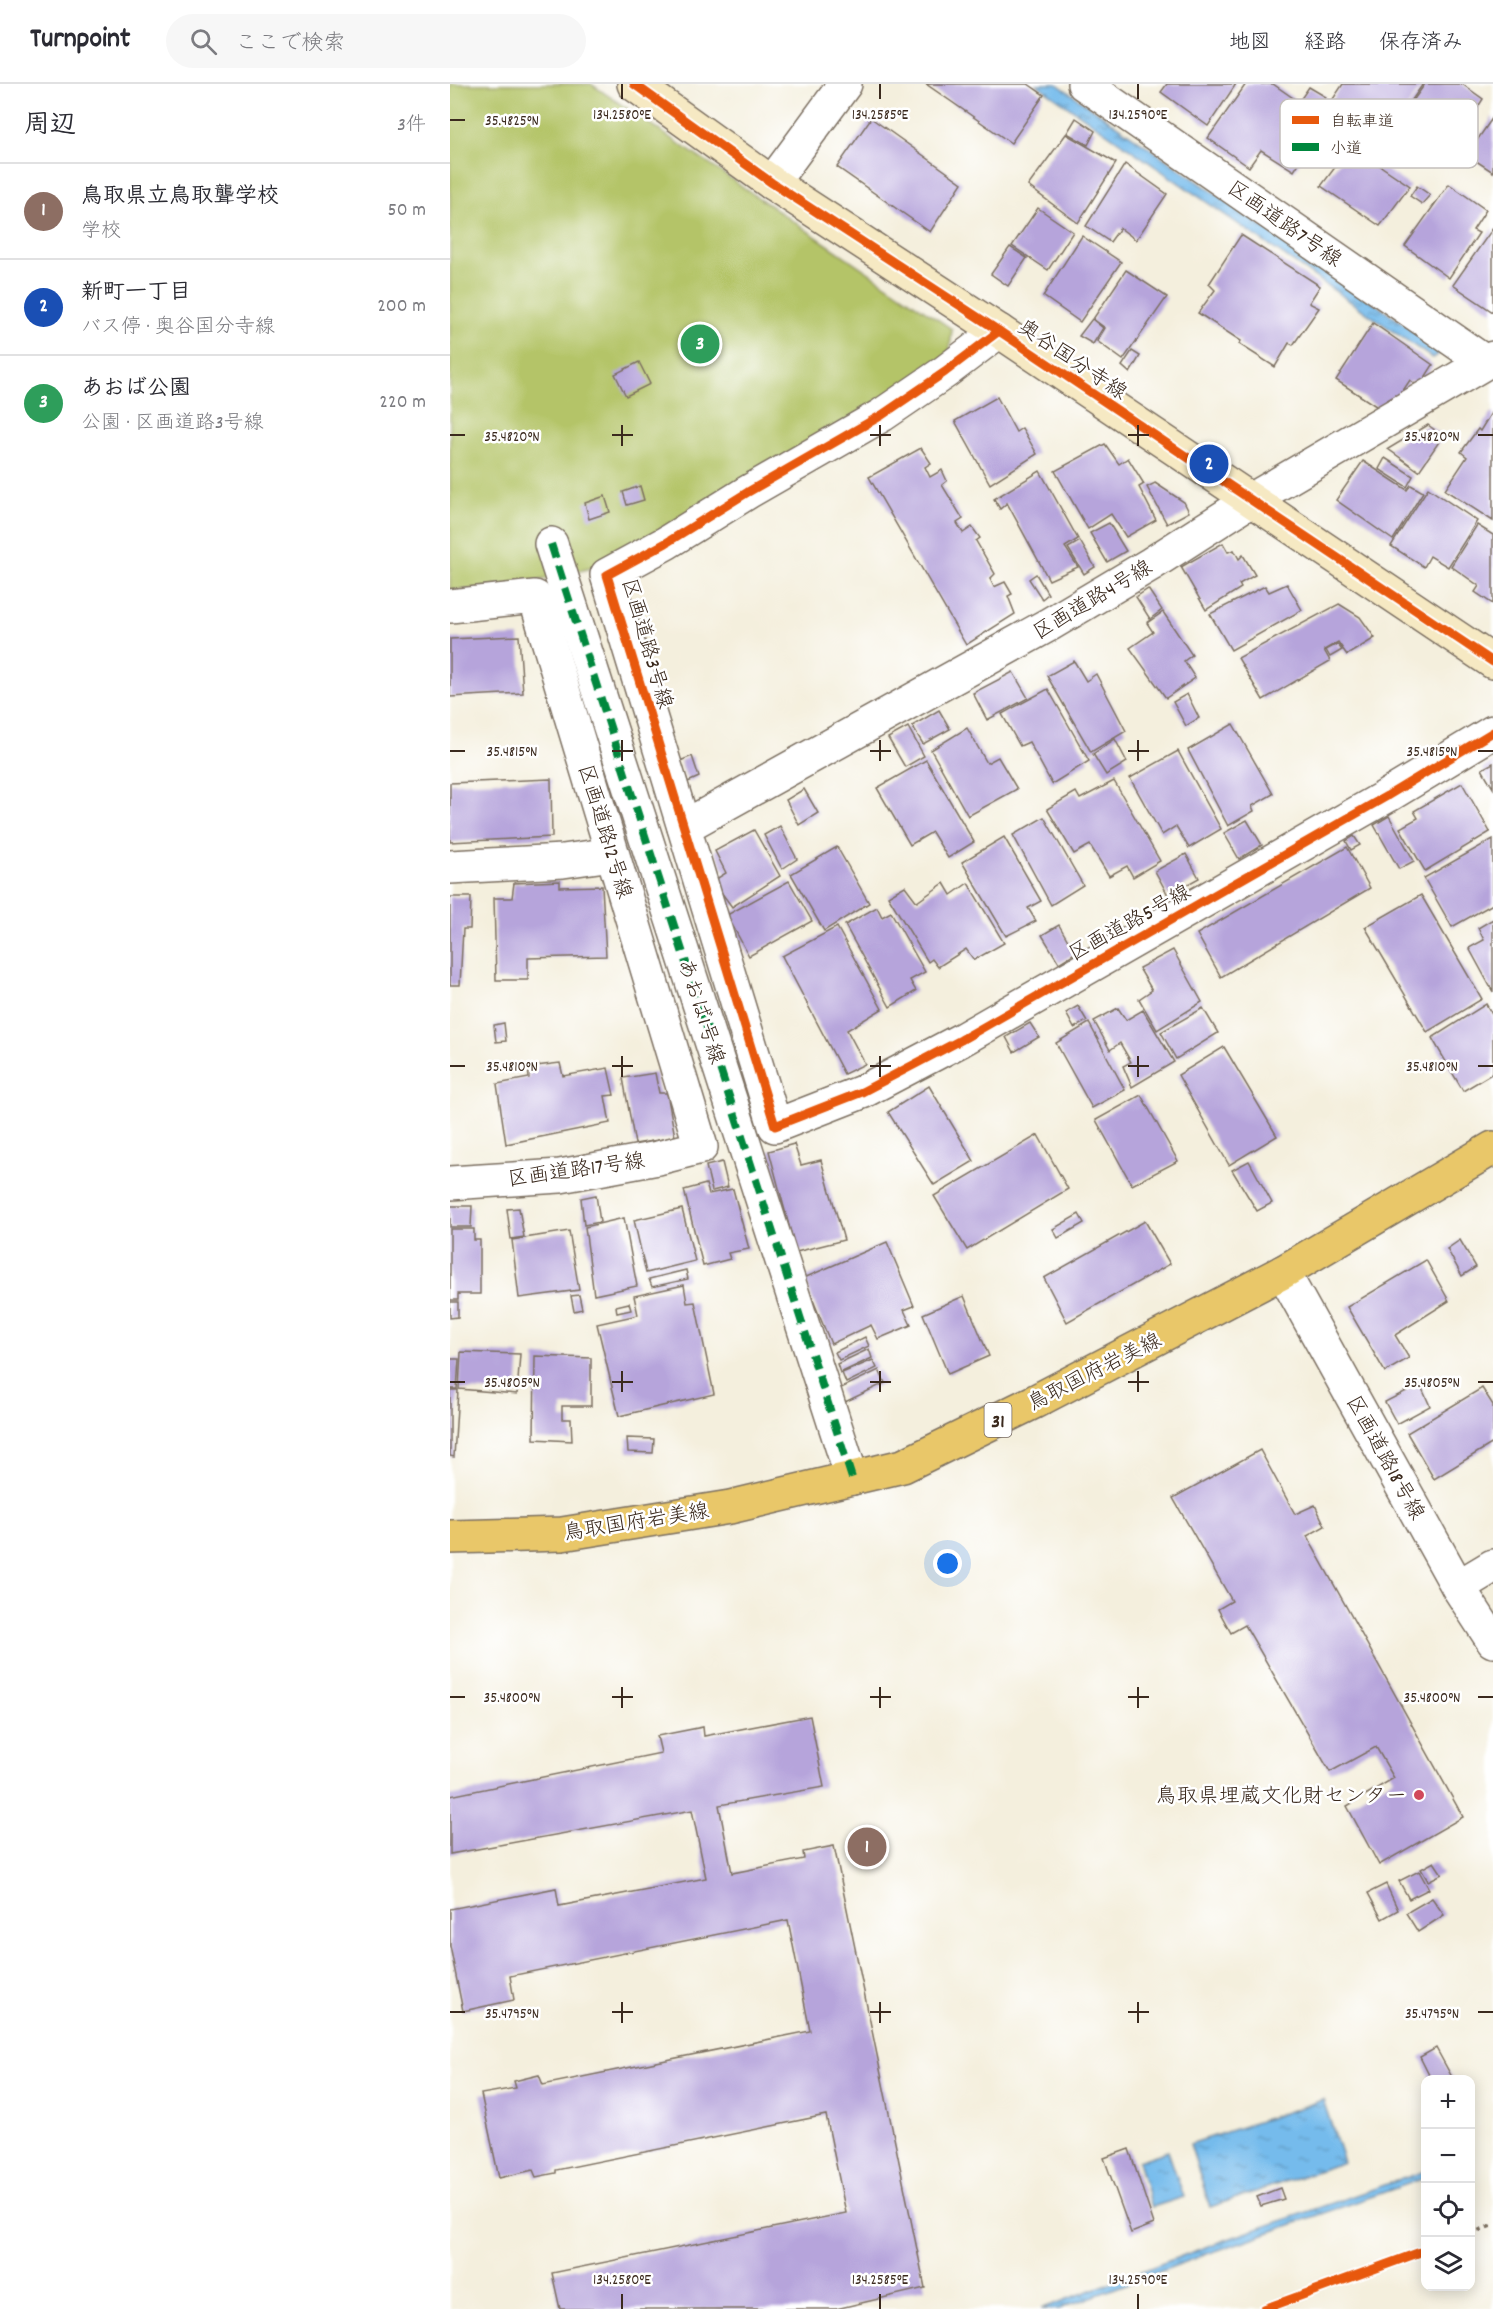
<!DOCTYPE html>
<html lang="ja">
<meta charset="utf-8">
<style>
body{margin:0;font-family:Dekko,"Klee One",sans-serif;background:#f7f7f7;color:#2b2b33}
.controls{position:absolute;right:18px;bottom:18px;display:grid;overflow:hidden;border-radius:12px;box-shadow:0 3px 15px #0003}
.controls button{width:54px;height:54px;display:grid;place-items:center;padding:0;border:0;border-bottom:2px solid #e1e1e2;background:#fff;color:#2b2b33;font:30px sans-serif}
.you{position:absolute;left:498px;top:1480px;width:21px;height:21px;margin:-15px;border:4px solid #fff;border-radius:50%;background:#1a73e8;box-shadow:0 0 0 9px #1a73e833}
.badge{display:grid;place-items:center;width:39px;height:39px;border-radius:50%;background:#d1495b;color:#fff;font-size:20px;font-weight:700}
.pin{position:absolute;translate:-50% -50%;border:3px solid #fff;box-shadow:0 2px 6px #0006}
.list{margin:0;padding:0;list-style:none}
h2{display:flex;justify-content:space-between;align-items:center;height:78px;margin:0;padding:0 24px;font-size:26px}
h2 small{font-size:20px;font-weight:400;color:#7c7c81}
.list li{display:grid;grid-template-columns:39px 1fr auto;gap:18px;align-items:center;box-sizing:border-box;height:96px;padding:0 24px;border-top:2px solid #e1e1e2}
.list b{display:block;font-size:22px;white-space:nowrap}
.list p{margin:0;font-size:20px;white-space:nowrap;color:#7c7c81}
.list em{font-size:20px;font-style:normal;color:#7c7c81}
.icon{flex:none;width:33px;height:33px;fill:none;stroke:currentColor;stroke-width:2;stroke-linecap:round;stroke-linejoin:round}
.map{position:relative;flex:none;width:1043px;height:2225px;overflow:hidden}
header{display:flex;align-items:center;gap:36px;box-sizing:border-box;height:84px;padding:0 30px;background:#fff;border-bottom:2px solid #e1e1e2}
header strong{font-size:28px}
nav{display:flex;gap:33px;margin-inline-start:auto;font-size:21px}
.search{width:420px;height:54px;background:#f7f7f7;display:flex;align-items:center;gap:15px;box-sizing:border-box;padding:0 21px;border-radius:33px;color:#7c7c81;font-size:22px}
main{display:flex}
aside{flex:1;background:#fff}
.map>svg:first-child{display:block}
</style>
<header>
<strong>Turnpoint</strong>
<div class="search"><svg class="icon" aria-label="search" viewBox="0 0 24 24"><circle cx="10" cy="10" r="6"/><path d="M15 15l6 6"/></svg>ここで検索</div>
<nav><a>地図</a><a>経路</a><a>保存済み</a></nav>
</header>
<main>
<aside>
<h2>周辺<small>3件</small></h2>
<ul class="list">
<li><span class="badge" style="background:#8d6e63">1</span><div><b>鳥取県立鳥取聾学校</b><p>学校</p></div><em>50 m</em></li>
<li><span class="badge" style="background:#1a4fb4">2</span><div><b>新町一丁目</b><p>バス停 · 奥谷国分寺線</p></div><em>200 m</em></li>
<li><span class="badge" style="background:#2e9e5b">3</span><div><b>あおば公園</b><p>公園 · 区画道路3号線</p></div><em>220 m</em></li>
</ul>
</aside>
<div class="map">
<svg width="1043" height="2225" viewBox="0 0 1043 2225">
<defs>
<pattern id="water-ripples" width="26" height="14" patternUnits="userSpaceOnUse" patternTransform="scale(1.5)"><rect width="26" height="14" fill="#75bbec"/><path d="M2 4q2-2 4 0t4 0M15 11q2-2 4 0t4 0" fill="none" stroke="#6198bf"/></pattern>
</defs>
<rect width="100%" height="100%" fill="#fff"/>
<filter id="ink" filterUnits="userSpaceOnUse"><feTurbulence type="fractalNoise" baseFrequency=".0167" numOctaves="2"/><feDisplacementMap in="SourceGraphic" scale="12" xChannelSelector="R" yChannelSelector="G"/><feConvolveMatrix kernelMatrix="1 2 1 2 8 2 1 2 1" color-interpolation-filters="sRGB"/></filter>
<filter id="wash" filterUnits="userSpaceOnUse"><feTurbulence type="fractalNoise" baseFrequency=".008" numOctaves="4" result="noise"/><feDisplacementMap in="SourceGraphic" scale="24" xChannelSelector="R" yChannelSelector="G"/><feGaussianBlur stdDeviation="1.35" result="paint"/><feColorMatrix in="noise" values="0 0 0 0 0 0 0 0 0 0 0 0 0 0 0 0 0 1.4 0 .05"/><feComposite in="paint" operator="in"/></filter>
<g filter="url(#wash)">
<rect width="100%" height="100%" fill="#f4efdd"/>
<polygon fill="#b4c467" stroke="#787742" stroke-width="1.5" points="0,0 141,0 502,245 499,274 162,479 55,505 0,506"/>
<g fill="url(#water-ripples)" stroke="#587285" stroke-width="1.5">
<polygon points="586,0 607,0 993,267 982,274"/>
<polygon points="873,2016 894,2078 760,2123 740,2060"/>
<polygon points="718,2067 734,2113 702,2123 688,2077"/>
<polygon points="975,2087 975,2094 757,2170 609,2225 591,2225 761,2161"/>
</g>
<g id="blocks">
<g fill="#b6a4db">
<polygon points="476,0 578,0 594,11 561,59"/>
<polygon points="717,0 786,0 758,42 711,8"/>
<polygon points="796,0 823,0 876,37 844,87 811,66 799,83 758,54"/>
<polygon points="893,0 973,0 932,59 899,37 900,32 881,18"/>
<polygon points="975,0 1012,0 1033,15 1001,66 952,32"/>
<polygon points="859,3 876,13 867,28 850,16"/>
<polygon points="1043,33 1043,88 1017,71"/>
<polygon points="421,34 512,99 480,148 387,83"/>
<polygon points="626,34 645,47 638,61 617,49"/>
<polygon points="616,50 666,79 628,139 578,102"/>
<polygon points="901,62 960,102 930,142 871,102"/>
<polygon points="675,80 717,110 686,156 670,144 660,158 636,142"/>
<polygon points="999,100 1036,126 1023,146 1029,149 999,194 955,162"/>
<polygon points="967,102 980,111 972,120 960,112"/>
<polygon points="588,124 623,148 598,186 562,162"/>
<polygon points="1043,144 1043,228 1003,201"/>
<polygon points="791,151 870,202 859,219 869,224 843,261 839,259 825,283 789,260 791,257 748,229 765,206 759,200"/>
<polygon points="632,152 671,178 630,238 593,212"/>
<polygon points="560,163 577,174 558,202 541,190"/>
<polygon points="676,186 717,213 673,276 647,257 655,244 643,235"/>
<polygon points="642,235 653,244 643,260 629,252"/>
<polygon points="923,239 983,281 969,303 960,296 946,317 932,326 886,296"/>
<polygon points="682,267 690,272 680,289 672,282"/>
<polygon points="189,278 200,300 176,312 165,290"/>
<polygon points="547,313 566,348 572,344 587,370 540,400 505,337"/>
<polygon points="1041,329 1043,330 1043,437 995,406 1017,373 1011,368 1028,345 1030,347"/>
<polygon points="978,341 993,352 969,387 938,365"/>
<polygon points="655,360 669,380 678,374 694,400 689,403 706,436 676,453 661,430 638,445 605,387"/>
<polygon points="471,364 481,379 475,383 480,393 492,386 497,397 492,401 513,435 507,439 513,449 522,443 530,454 526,457 545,490 540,495 544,503 555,498 562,510 558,512 565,530 516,561 419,393"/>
<polygon points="935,374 963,392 957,403 929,385"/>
<polygon points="913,377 957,406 961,401 973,408 943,456 886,416"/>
<polygon points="590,387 628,455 615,463 628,483 599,496 557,419 550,425 544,415"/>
<polygon points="705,399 734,418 739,428 717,440 697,403"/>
<polygon points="190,402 194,416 177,421 173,408"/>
<polygon points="978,404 1027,437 998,483 980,472 974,483 941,462"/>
<polygon points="155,412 160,428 139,435 135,419"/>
<polygon points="659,439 676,467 657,478 640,449"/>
<polygon points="1027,441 1043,451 1043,520 1025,508 1029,502 1001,482"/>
<polygon points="630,457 645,483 634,490 618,464"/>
<polygon points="773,459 778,468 784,466 789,475 793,471 805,491 789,500 791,504 756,526 731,483"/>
<polygon points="586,490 598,510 592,515 579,495"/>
<polygon points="837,500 852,526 781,566 760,530 815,502 819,508"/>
<polygon points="698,505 712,526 700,535 686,513"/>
<polygon points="889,520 910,533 925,554 897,571 888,558 874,566 880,577 813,616 788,574"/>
<polygon points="713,528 742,571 734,577 745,594 716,614 680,564 703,548 697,539"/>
<polygon points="69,552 73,609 0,613 0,555"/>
<polygon points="887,560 892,566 880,573 876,566"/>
<polygon points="624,577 636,597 646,590 676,647 641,668 597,592"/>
<polygon points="563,588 578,614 537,636 523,609"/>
<polygon points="598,605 639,677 602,700 579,658 570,662 552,630"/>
<polygon points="737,610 749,634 736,642 723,618"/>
<polygon points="489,626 500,645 473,660 462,642"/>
<polygon points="783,640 823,710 802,722 804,727 778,742 738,666"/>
<polygon points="458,643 474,672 455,683 438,654"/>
<polygon points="517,644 537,679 548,673 567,705 518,732 481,666"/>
<polygon points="665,655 677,678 656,691 643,670"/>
<polygon points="728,667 771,745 739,764 726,742 712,751 680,694"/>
<polygon points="242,672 249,693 238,698 230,677"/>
<polygon points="476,676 524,758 498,774 482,748 460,761 427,704"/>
<polygon points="1043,679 1043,704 1032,685"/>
<polygon points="101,695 102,753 0,758 0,699"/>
<polygon points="664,697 710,777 683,793 677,782 659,792 640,761 624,770 597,725 626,708 630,715"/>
<polygon points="1012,699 1040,748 975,787 950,744 968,734 964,727"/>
<polygon points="354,705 368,729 349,741 336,716"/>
<polygon points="939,732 964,777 949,785 924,741"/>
<polygon points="594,733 633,801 601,821 563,751"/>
<polygon points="797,736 812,761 789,775 774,749"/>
<polygon points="330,742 347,775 332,785 314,751"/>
<polygon points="304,746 330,792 282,823 263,797 276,789 265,767"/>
<polygon points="904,752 910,761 901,766 896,757"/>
<polygon points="554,753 591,817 578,824 586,837 556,852 512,778"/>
<polygon points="1043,755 1043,820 1002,843 974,794"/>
<polygon points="387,763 419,819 374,847 341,790"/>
<polygon points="897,763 920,804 771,893 747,850"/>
<polygon points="736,770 749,794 718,811 705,787"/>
<polygon points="110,797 110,803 152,802 156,872 78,874 78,896 46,896 44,814 62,814 64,799"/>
<polygon points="339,797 362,837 299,872 277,831"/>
<polygon points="494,799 501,811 518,799 554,859 524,876 516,865 488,883 482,875 478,878 438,812 455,802 467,818"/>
<polygon points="971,811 1032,915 977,948 915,843"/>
<polygon points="0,813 21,813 20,845 13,845 10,901 0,901"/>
<polygon points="427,823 432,833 441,828 475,888 460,896 466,907 440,923 395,841"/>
<polygon points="1043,835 1043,908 1019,864 1034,856 1028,844"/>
<polygon points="609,841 625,869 609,879 592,851"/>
<polygon points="387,843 432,925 397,946 415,980 394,990 332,872"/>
<polygon points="723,866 752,918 707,946 689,915 702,906 689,884"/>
<polygon points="1036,920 1043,932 1043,989 1013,1007 982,954"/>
<polygon points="628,922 637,937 624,944 616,929"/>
<polygon points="668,924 676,936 693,926 724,978 682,1003 673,982 681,978 670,959 660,966 644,937"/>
<polygon points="753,924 768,949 726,975 711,948"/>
<polygon points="54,939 56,957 46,958 44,941"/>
<polygon points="580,939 589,953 564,968 556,953"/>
<polygon points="639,939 675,1006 642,1024 606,959"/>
<polygon points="774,963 827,1052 779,1081 728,991"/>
<polygon points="110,979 113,992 158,984 164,1011 155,1012 160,1039 56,1060 47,1000 79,994 78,983"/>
<polygon points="205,989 209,1009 217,1009 225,1053 185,1060 173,994"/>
<polygon points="479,1002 524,1077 484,1101 438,1028"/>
<polygon points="691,1011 728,1077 682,1101 646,1036"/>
<polygon points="588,1051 618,1105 517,1166 484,1112"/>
<polygon points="344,1060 351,1081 371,1076 394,1156 346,1168 319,1067"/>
<polygon points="799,1077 822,1119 807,1127 782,1086"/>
<polygon points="272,1078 278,1103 262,1107 256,1082"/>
<polygon points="256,1100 259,1110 283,1105 299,1165 278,1169 280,1175 253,1182 234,1106"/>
<polygon points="146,1111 150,1138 134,1141 131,1114"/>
<polygon points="0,1122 22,1122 21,1143 0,1143"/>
<polygon points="69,1124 74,1153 61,1155 57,1125"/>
<polygon points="232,1125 245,1177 196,1189 184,1136"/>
<polygon points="629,1130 634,1139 608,1154 603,1145"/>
<polygon points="174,1134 187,1202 144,1211 135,1143"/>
<polygon points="695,1137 720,1180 617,1238 594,1194"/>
<polygon points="0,1145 24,1145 24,1156 30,1156 30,1210 8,1210 8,1216 0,1216"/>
<polygon points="119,1147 129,1206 69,1214 62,1156"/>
<polygon points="1010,1156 1026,1183 1012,1192 997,1165"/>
<polygon points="437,1158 464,1222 454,1226 461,1241 428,1255 421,1241 381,1260 354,1194"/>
<polygon points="976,1176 999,1217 945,1251 959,1274 935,1288 897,1223"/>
<polygon points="236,1186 238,1195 202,1203 199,1195"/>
<polygon points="234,1201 237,1219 245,1218 264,1310 169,1332 147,1240 188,1231 184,1212"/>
<polygon points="129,1211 132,1225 124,1227 121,1212"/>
<polygon points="514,1212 539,1272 498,1290 473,1230"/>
<polygon points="0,1218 8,1218 8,1233 0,1234"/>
<polygon points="179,1219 181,1226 167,1229 166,1222"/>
<polygon points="415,1253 419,1262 389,1276 385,1268"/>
<polygon points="419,1265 422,1274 390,1289 387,1280"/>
<polygon points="11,1268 70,1270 67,1310 9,1305"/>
<polygon points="85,1272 141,1274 141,1322 112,1322 112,1335 121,1335 122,1357 84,1355"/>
<polygon points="0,1275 9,1275 7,1305 0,1305"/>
<polygon points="423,1276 427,1284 396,1299 392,1289"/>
<polygon points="429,1286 435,1299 395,1318 389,1305"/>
<polygon points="970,1300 980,1322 947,1340 935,1318"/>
<polygon points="1032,1304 1043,1321 1043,1359 984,1395 957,1349"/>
<polygon points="0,1306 8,1306 4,1373 0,1372"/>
<polygon points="177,1354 204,1355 203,1369 178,1368"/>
<polygon points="810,1366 845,1430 865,1421 875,1442 857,1452 1013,1733 929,1781 897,1722 944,1694 926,1663 880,1688 795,1541 781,1549 768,1525 782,1517 723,1414"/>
<polygon points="360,1632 374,1703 269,1721 282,1789 354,1775 353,1768 384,1762 475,2204 386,2225 110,2225 102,2189 396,2129 376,2031 106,2086 106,2089 86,2093 83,2086 49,2094 31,2010 66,2004 64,1997 89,1991 93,2001 360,1947 338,1836 60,1892 64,1916 13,1927 0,1862 0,1825 106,1804 109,1822 256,1794 242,1726 0,1770 0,1712 211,1669 207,1652 253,1643 254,1652"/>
<polygon points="984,1778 992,1790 978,1797 971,1785"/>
<polygon points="969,1787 979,1805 959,1815 949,1797"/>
<polygon points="936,1800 948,1826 932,1835 918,1809"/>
<polygon points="982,1814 994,1831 968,1848 956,1829"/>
<polygon points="986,1964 1003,1995 981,1995 970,1973"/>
<polygon points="679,2065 704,2140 681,2149 654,2074"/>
<polygon points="830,2104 834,2115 811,2122 807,2113"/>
</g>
</g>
</g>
<g filter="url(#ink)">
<use href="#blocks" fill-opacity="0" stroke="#7c6f61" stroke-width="1.5"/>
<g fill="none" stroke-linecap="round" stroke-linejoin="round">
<g stroke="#7c6f61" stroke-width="36">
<g id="street">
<polyline points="634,0 1035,278"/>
<polyline points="322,99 395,0"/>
<polyline points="549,247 495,288 432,331 298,408 216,459 157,491 325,1042 412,1008 511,956 937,712 1043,648"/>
<polyline points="101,460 402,1394"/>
<polyline points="0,522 85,513 251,1063 208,1074 110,1092 0,1099"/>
<polyline points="234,743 600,540 701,480 801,416 1043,274"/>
<polyline points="0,783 113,777 162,770"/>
<polyline points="833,1188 1008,1503 1043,1557"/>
<polyline points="1008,1503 1043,1482"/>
</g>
</g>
<g stroke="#7c6f61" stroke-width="36">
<polyline id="secondary" points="184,0 322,99 549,247 1043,578"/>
</g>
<g stroke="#7c6f61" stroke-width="36">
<polyline id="primary" points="0,1453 112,1450 280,1423 453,1382 584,1318 833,1188 1043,1064"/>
</g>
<g stroke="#7c6f61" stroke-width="4" stroke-dasharray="4.5 4.5" stroke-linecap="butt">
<polyline points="1020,2150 1043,2141"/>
<polyline points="814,2225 976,2166"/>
</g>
<use href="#street" stroke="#fff" stroke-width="33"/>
<use href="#secondary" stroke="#f6e9c3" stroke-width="33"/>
<use href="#primary" stroke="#e9c769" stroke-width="33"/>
<polyline stroke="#00873e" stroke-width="8" stroke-dasharray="15 8" stroke-linecap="butt" points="101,460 402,1394"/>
<g stroke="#fff" stroke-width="13">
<g id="cycleway">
<polyline points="184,0 322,99 549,247 1043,578"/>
<polyline points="549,247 495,288 432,331 298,408 216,459 157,491 325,1042 412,1008 511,956 937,712 1043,648"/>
<polyline points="814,2225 976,2166"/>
</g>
</g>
<use href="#cycleway" stroke="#e8590c" stroke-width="9"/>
</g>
</g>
<path fill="none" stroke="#3b2a1e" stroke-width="2" d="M172,0V15M430,0V15M688,0V15M0,36H15M172,341V362M430,341V362M688,341V362M0,351H15M162,351H183M420,351H441M678,351H699M1028,351H1043M172,656V677M430,656V677M688,656V677M0,667H15M162,667H183M420,667H441M678,667H699M1028,667H1043M172,972V993M430,972V993M688,972V993M0,982H15M162,982H183M420,982H441M678,982H699M1028,982H1043M172,1287V1308M430,1287V1308M688,1287V1308M0,1298H15M162,1298H183M420,1298H441M678,1298H699M1028,1298H1043M172,1603V1624M430,1603V1624M688,1603V1624M0,1613H15M162,1613H183M420,1613H441M678,1613H699M1028,1613H1043M172,1918V1939M430,1918V1939M688,1918V1939M0,1928H15M162,1928H183M420,1928H441M678,1928H699M1028,1928H1043M172,2210V2225M430,2210V2225M688,2210V2225"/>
<circle fill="#d1495b" stroke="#fff" stroke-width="2" cx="969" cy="1711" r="6"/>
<g text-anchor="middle" stroke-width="5" stroke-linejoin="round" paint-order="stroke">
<rect fill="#fff" stroke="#766a62" stroke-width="1.5" x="534.5" y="1319" width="27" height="34" rx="4.5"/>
<g font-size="20" font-weight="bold" fill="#3b2a1e">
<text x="548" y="1343">31</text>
</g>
<g font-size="21" fill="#3b2a1e" stroke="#fff">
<text transform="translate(835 139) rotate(35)" y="7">区画道路7号線</text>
<text transform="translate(623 275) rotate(34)" y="7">奥谷国分寺線</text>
<text transform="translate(642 515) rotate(-31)" y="7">区画道路4号線</text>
<text transform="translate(198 559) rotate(74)" y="7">区画道路3号線</text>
<text transform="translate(156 747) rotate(73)" y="7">区画道路12号線</text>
<text transform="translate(679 838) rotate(-29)" y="7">区画道路5号線</text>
<text transform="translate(252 927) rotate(72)" y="7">あおば1号線</text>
<text transform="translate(126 1085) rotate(-8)" y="7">区画道路17号線</text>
<text transform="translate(644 1287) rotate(-27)" y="7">鳥取国府岩美線</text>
<text transform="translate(936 1373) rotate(61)" y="7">区画道路18号線</text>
<text transform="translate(186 1437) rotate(-9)" y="7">鳥取国府岩美線</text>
</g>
<g font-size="21" fill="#3b2a1e" stroke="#fff" text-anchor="end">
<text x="957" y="1718">鳥取県埋蔵文化財センター</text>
</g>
</g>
<rect x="830" y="15" width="198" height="69" rx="9" fill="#fff" stroke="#c4bfbc" stroke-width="1.5"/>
<rect x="842" y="32" width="27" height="8" fill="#e8590c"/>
<rect x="842" y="59" width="27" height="8" fill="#00873e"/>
<g font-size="16" fill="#3b2a1e">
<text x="880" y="42">自転車道</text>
<text x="880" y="69">小道</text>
</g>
<g font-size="15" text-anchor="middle" fill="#3b2a1e" stroke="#fff" stroke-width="5" stroke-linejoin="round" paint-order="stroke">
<text x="172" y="35">134.2580°E</text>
<text x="430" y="35">134.2585°E</text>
<text x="688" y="35">134.2590°E</text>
<text x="62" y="41">35.4825°N</text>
<text x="62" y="357">35.4820°N</text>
<text x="982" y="357">35.4820°N</text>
<text x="62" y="672">35.4815°N</text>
<text x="982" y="672">35.4815°N</text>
<text x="62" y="987">35.4810°N</text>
<text x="982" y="987">35.4810°N</text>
<text x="62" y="1303">35.4805°N</text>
<text x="982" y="1303">35.4805°N</text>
<text x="62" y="1618">35.4800°N</text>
<text x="982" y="1618">35.4800°N</text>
<text x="62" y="1934">35.4795°N</text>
<text x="982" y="1934">35.4795°N</text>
<text x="172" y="2200">134.2580°E</text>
<text x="430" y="2200">134.2585°E</text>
<text x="688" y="2200">134.2590°E</text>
</g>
</svg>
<div class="controls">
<button>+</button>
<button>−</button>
<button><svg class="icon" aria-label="locate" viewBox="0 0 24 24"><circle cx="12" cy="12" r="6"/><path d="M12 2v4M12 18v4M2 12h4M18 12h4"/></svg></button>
<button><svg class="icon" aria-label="layers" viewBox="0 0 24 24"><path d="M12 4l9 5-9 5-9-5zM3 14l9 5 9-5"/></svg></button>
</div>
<div class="you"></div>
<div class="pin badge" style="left:417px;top:1763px;background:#8d6e63">1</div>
<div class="pin badge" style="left:759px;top:380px;background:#1a4fb4">2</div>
<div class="pin badge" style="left:250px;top:260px;background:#2e9e5b">3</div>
</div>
</main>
